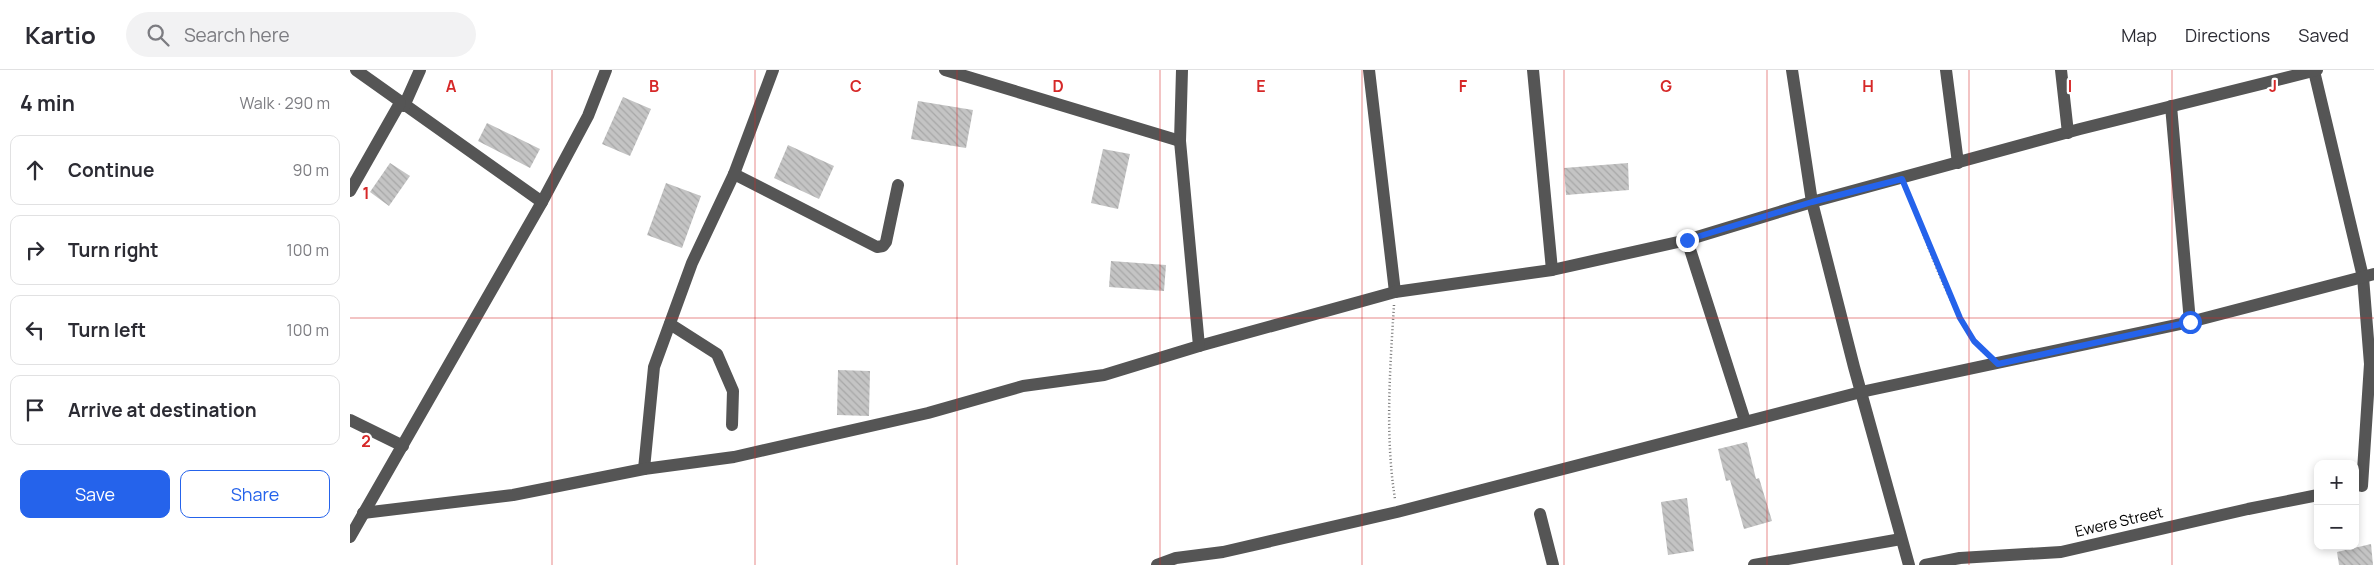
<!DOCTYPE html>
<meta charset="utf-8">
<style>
body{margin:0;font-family:Manrope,sans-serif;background:#f2f2f3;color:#2b2b33}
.controls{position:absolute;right:15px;bottom:15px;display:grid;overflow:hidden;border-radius:10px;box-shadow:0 2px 8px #0003}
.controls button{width:45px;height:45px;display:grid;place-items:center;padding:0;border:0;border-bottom:1px solid #e1e1e2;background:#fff;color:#2b2b33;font:25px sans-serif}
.stop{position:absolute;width:15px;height:15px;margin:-11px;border:4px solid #2563eb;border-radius:50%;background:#fff}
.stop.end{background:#2563eb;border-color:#fff;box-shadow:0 1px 5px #0008}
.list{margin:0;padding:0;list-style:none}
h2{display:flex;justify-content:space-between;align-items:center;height:65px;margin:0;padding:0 20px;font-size:21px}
h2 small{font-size:16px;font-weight:400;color:#7c7c81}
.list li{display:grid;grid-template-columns:32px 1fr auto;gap:15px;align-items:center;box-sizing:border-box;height:70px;margin:0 10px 10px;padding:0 10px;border:1px solid #e1e1e2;border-radius:10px}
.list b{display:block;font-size:19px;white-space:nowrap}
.list em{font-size:16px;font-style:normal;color:#7c7c81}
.actions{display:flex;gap:10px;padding:15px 20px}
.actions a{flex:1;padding:11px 0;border:1px solid #2563eb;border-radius:10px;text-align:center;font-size:18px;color:#2563eb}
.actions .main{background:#2563eb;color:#fff}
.icon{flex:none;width:28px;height:28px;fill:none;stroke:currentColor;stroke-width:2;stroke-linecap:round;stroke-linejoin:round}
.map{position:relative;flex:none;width:2024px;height:495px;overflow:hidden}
header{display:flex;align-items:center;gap:30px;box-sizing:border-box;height:70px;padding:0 25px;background:#fff;border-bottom:1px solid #e1e1e2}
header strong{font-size:24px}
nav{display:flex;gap:28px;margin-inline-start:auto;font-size:18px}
.search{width:350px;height:45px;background:#f2f2f3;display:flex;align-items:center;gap:12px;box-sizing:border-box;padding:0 18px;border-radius:28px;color:#7c7c81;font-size:19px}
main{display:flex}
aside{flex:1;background:#fff}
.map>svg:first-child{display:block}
</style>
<header>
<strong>Kartio</strong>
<div class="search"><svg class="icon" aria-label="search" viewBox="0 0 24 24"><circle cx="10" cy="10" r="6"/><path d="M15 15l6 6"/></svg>Search here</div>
<nav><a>Map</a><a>Directions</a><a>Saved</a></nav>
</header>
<main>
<aside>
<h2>4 min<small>Walk · 290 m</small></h2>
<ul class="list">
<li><svg class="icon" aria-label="ahead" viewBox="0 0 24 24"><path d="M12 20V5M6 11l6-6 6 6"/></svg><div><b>Continue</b></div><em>90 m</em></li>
<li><svg class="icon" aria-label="right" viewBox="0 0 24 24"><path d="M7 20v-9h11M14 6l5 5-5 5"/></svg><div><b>Turn right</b></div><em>100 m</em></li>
<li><svg class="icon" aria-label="left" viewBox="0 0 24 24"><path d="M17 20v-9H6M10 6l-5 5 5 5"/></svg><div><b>Turn left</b></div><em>100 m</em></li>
<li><svg class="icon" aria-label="arrive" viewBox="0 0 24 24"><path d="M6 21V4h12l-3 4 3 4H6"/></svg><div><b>Arrive at destination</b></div></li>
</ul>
<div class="actions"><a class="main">Save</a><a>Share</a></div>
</aside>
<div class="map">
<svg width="2024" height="495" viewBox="0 0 2024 495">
<defs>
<pattern id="building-back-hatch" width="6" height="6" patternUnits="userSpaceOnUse" patternTransform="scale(1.25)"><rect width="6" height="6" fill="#c4c4c4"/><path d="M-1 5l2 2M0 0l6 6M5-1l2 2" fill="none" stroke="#a7a7a7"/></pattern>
</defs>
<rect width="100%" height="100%" fill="#fff"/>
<g fill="url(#building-back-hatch)">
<polygon points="273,27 301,39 280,86 252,74"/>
<polygon points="568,31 623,40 616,78 561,69"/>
<polygon points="137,53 190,79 180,98 128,71"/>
<polygon points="438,75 484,96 469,129 424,108"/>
<polygon points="753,79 780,84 768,139 741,133"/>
<polygon points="40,93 60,106 39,136 20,122"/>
<polygon points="1278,93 1279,120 1216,125 1214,98"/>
<polygon points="316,113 351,126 332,178 297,165"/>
<polygon points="761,191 816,195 814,221 759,217"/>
<polygon points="488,300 520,301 519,346 487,345"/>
<polygon points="1397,372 1406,409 1409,408 1422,451 1394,459 1380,410 1376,411 1368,379"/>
<polygon points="1337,428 1344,481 1318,485 1311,432"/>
<polygon points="2021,474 2023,495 1989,495 1987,482"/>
</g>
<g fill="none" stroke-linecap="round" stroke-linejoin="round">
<g stroke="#777" stroke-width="2.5" stroke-dasharray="1 2.5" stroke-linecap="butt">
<path d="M1556,119C1575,166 1601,248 1634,283"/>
<path d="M1044,235C1040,298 1035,366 1045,429"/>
</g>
<g stroke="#555" stroke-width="12">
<polyline points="6,0 192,132"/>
<polyline points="595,0 830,71"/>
<polyline points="1019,0 1045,222"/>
<polyline points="1183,0 1202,200"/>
<polyline points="1442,0 1462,132 1504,297 1559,495"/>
<polyline points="1596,0 1608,93"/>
<polyline points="1711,0 1718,63"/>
<polyline points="1964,1 2013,207 2020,294 2012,416"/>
<polyline points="54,36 70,0"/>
<polyline points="1821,36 1840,252"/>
<polyline points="384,104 527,177 533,176 536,172 548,115"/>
<polyline points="0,121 50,33"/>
<polyline points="1337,170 1395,351"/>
<polyline points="320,254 367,284 383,321 382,355"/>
<polyline points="849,276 1045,222 1202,200 1337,170 1462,132 1730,59 1967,0"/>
<polyline points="0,350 53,376"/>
<polyline points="294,399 304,297 342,193 384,104 423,0"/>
<polyline points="13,443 163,425 294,399 384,387 578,343 673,316 754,305 849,276 830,71 832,0"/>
<polyline points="1190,444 1203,495"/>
<polyline points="0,467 192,132 238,46 256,0"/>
<polyline points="807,495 826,488 873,482 1047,442 1511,322 1840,252 2024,204"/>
<polyline points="1404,495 1551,469"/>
<polyline points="1575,495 1610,488 1711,482 1898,439 1968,425"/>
</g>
</g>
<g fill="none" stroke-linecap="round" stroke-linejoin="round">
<polyline stroke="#2563eb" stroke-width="6" points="1337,170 1462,132 1552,109 1610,248 1624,271 1648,294 1840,252"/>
</g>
<path fill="none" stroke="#d62828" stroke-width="1" stroke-opacity="0.55" d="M202,0V495M405,0V495M607,0V495M810,0V495M1012,0V495M1214,0V495M1417,0V495M1619,0V495M1822,0V495M0,248H2024"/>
<g text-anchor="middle" stroke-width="4.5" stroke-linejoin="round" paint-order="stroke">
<g font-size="15" fill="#000" stroke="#fff">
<text transform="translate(1769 452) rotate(-13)" y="5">Ewere Street</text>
</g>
</g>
<g font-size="16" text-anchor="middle" font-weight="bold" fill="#d62828" stroke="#fff" stroke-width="4.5" stroke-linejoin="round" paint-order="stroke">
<text x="101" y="22">A</text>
<text x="304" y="22">B</text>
<text x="506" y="22">C</text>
<text x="708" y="22">D</text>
<text x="911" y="22">E</text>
<text x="1113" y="22">F</text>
<text x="1316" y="22">G</text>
<text x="1518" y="22">H</text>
<text x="1720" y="22">I</text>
<text x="1923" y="22">J</text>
<text x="16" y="129">1</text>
<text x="16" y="377">2</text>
</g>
</svg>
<div class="controls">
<button>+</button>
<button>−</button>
</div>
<div class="stop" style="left:1840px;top:252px"></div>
<div class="stop end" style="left:1337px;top:170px"></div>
</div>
</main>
